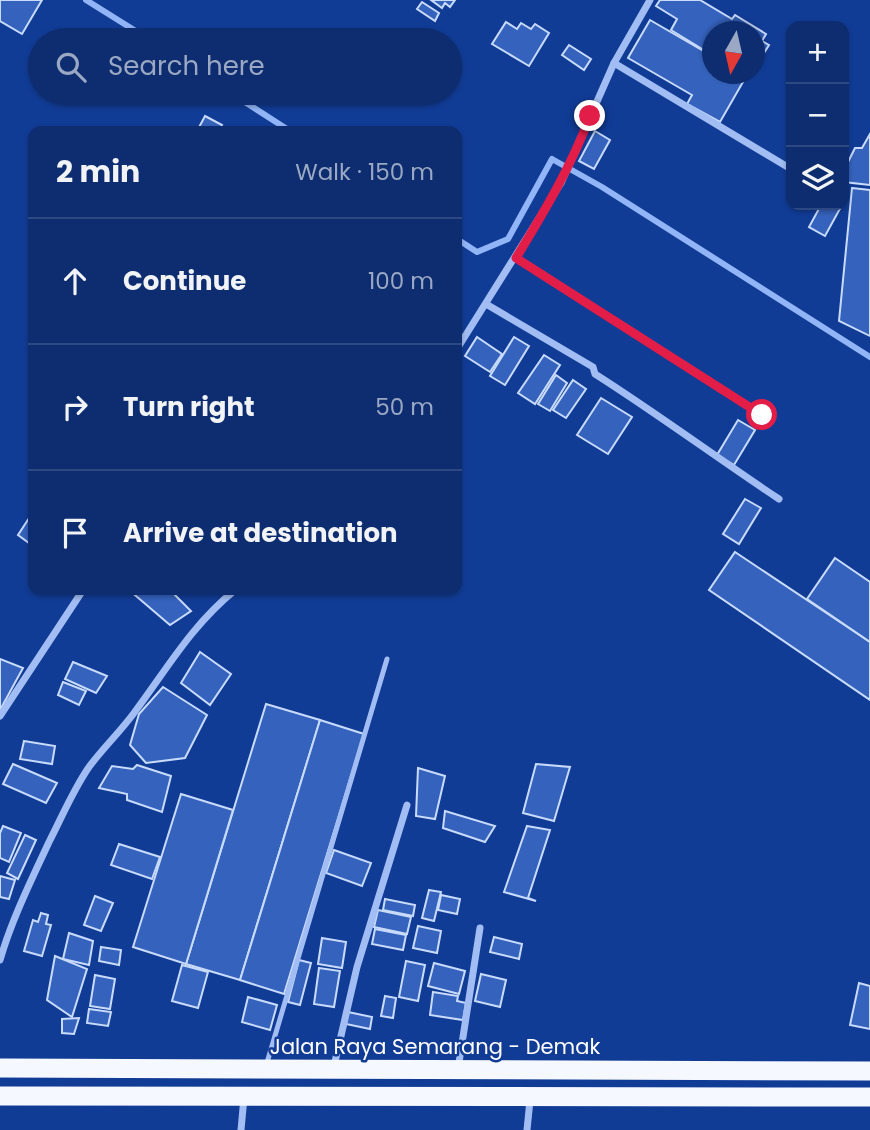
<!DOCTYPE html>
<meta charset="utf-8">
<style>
body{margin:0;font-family:Poppins,sans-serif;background:#1b3978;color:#f1f3f6}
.controls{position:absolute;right:21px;top:21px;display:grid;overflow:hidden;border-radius:14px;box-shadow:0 2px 5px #0004}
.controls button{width:63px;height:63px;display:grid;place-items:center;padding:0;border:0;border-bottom:2px solid #2d4983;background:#0d2d70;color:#f1f3f6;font:35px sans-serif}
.compass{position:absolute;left:702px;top:21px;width:63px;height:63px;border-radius:50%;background:#0d2d70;box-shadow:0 2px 5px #0004;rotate:188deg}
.stop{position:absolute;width:21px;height:21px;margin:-16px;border:5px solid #e11d48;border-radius:50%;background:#fff}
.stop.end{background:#e11d48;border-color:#fff;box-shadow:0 2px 7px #0008}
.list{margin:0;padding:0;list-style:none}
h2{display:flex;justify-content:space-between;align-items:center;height:91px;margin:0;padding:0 28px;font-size:30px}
h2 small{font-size:23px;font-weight:400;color:#9aa8c3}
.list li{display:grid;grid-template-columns:46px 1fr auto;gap:21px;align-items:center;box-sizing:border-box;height:126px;padding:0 28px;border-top:2px solid #2d4983}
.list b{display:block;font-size:26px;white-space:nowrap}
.list em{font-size:23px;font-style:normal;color:#9aa8c3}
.icon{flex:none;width:38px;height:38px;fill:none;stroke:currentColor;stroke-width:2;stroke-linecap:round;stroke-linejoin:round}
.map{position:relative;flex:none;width:870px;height:1130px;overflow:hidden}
.search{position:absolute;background:#0d2d70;box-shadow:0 2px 5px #0004;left:28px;top:28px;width:434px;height:77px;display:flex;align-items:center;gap:18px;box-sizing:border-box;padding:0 24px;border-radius:38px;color:#9aa8c3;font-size:26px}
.panel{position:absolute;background:#0d2d70;box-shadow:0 2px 5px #0004;left:28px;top:126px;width:434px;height:469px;border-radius:14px}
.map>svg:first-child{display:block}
</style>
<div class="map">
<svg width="870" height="1130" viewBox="0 0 870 1130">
<rect width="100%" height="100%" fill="#113c96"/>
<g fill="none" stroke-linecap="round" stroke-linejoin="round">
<g stroke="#92b5f7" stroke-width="6">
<polyline points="86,0 150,40"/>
<polyline points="231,93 290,131"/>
<polyline points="457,239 477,252 508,239 552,159 602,187 870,357"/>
</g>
</g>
<g fill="#3562bc" stroke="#c9dbfd" stroke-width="2">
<polygon points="0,0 42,0 22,34 0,21"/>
<polygon points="431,0 455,0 450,7 445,3 442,8"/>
<polygon points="660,0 700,0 732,19 735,15 766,34 762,41 769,45 754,69 754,32 712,32 712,55 671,30 677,19 656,6"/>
<polygon points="422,2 439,13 435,21 417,9"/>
<polygon points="650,20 712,56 712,74 747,75 720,122 687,104 692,95 628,58"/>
<polygon points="506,22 517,29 521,23 531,29 535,24 549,33 529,66 492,44"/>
<polygon points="569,45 591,59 584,70 562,55"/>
<polygon points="205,116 222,125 219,131 197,131"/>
<polygon points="595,131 610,140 594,169 579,161"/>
<polygon points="870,134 870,185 844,182 844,170 855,148 862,148"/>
<polygon points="852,188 870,190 870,336 839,321"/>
<polygon points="821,205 842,205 825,236 809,227"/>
<polygon points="477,337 502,354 490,372 465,356"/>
<polygon points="514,337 529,346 505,385 490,376"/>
<polygon points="544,355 560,365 535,404 518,393"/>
<polygon points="556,375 567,383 550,411 538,404"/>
<polygon points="573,380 586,389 566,418 553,410"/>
<polygon points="601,398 632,417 608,454 577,435"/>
<polygon points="738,420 755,430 734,465 717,455"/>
<polygon points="745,499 761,508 739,544 723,534"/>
<polygon points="33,512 33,546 18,535"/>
<polygon points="735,552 870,642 870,700 709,590"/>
<polygon points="835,558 870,582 870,642 807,599"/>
<polygon points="129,590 170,590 191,611 170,625"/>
<polygon points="200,652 231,674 210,705 181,683"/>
<polygon points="0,659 23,668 0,710"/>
<polygon points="73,662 107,676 96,693 65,679"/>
<polygon points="63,682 86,691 79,705 58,695"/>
<polygon points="163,687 207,715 185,758 146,763 130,745 139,714"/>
<polygon points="266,704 320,720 240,980 186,964"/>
<polygon points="320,720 364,734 284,994 240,980"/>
<polygon points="24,741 55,746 52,764 20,759"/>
<polygon points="13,764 57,783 46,803 3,784"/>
<polygon points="536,764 570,767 554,821 523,813"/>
<polygon points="137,765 171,776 162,812 127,800 127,794 99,788 112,766 133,769"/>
<polygon points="418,768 445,776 435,819 416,816"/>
<polygon points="181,794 233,810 186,964 133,947"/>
<polygon points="445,811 495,826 485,842 443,828"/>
<polygon points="3,826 21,833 9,862 0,858 0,833"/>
<polygon points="527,826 550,830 528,898 536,901 504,892"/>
<polygon points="25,835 36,840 18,879 7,873"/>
<polygon points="119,844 160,857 152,879 111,865"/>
<polygon points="334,850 371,863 362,886 326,873"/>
<polygon points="0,876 15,880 9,899 0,897"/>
<polygon points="429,890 441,892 434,921 422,918"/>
<polygon points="441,895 460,899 457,914 438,910"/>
<polygon points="95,896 113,903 101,931 84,925"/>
<polygon points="385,899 415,905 413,916 383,910"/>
<polygon points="378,910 411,917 407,934 374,927"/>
<polygon points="41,913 48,915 46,924 51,925 42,956 24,951 33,920 38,922"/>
<polygon points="418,926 441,931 437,953 413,948"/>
<polygon points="375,929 406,935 403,950 372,944"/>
<polygon points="69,933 93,941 89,965 63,959"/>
<polygon points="494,937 522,944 519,959 490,952"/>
<polygon points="322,938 346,942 342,968 318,964"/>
<polygon points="101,947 121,950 119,965 99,961"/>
<polygon points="55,956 87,969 72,1017 47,1000"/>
<polygon points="299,960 311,963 300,1005 288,1002"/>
<polygon points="406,961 425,965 418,1001 399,997"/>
<polygon points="434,963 465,971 459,994 428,986"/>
<polygon points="182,965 208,972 198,1008 172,1001"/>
<polygon points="319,968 340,971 334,1007 314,1004"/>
<polygon points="481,974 506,980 500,1007 475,1001"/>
<polygon points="95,975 115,979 110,1009 90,1006"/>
<polygon points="859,983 870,986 870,1029 850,1025"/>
<polygon points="433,992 458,996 457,1001 466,1003 463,1020 430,1015"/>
<polygon points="385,996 396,998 393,1018 381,1016"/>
<polygon points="248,997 277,1005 270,1030 242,1022"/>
<polygon points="89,1009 111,1012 108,1026 87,1023"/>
<polygon points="348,1012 372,1017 370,1029 346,1024"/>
<polygon points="79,1018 74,1034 62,1033 62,1019"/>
</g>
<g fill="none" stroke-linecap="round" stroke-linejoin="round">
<polyline stroke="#a1bdf3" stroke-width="5" points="266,1066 387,659"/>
<g stroke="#a1bdf3" stroke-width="7">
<polyline points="614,63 791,169"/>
<polyline points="516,258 762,415"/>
<path d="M486,304L593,367L595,374C658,414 717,458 779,499"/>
<polyline points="457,349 561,183 614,63 650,0"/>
<polyline points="0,716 83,590"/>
<path d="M0,960C12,919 31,881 49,842C62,817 73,790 89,767C103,748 120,732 134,713C167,669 191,626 235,590"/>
<polyline points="334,1066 357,967 407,805"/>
<polyline points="458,1069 480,928"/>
<polyline points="241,1130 244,1097"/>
<polyline points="527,1130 530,1100"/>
</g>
<g stroke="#f6f8ff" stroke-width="19">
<polyline points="0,1068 870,1071"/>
<polyline points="0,1096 870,1097"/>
</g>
</g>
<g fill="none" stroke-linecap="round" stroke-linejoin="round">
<path stroke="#e11d48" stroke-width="9" d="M590,116C571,167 544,212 516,258L762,415"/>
</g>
<g text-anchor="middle" stroke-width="5" stroke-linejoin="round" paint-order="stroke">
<g font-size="21" fill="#fff" stroke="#113c96">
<text x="435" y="1054">Jalan Raya Semarang - Demak</text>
</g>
</g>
</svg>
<div class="controls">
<button>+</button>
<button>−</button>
<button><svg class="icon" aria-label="layers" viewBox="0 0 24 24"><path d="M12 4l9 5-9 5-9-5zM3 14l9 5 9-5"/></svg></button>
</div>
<svg class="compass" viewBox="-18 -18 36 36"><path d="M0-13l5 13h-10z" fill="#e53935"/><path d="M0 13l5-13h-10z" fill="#9aa8c3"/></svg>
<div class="stop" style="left:762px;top:415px"></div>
<div class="stop end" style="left:590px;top:116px"></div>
<div class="search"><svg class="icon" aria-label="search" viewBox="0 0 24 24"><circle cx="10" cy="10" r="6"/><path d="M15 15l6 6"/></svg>Search here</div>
<section class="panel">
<h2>2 min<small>Walk · 150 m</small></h2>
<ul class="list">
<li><svg class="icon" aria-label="ahead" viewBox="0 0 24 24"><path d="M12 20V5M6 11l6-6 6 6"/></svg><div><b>Continue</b></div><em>100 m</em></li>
<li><svg class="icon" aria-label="right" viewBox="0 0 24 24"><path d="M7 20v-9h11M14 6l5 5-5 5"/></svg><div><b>Turn right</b></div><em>50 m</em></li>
<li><svg class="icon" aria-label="arrive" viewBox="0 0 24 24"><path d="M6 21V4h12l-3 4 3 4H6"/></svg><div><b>Arrive at destination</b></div></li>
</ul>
</section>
</div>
